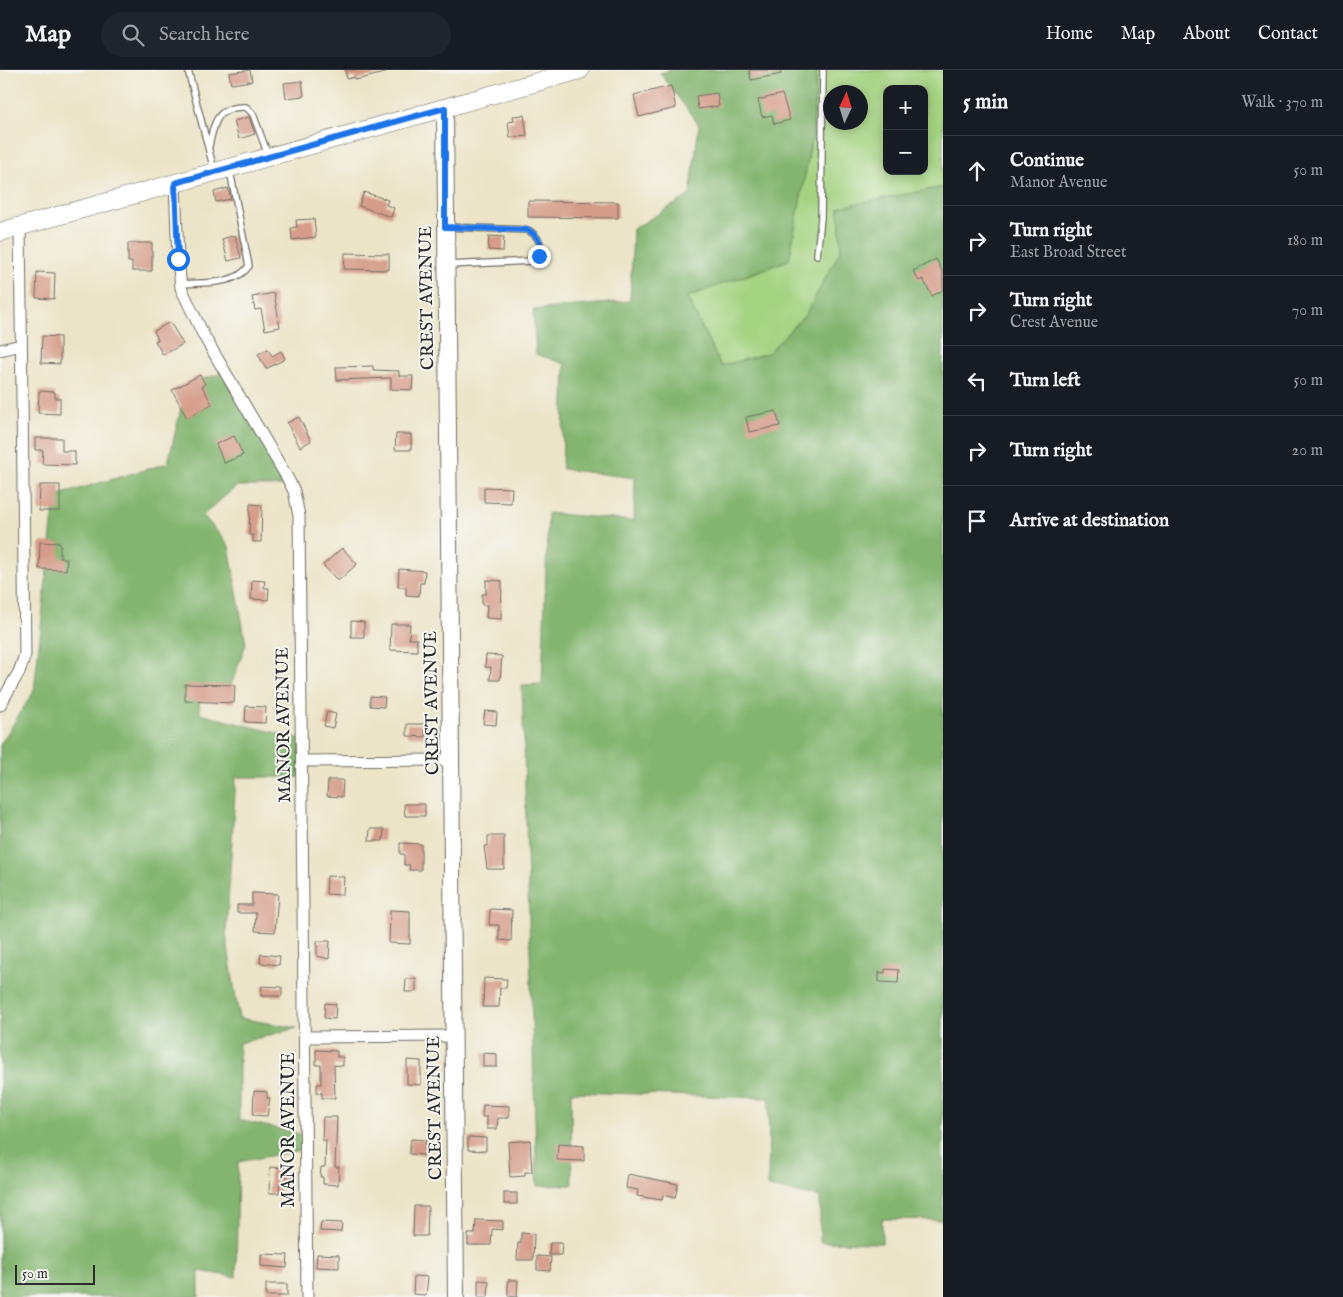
<!DOCTYPE html>
<meta charset="utf-8">
<style>
body{margin:0;font-family:"IM FELL English",serif;background:#20242c;color:#f1f3f6}
.controls{position:absolute;right:15px;top:15px;display:grid;overflow:hidden;border-radius:10px;box-shadow:0 2px 12px #0003}
.controls button{width:45px;height:45px;display:grid;place-items:center;padding:0;border:0;border-bottom:1px solid #363941;background:#171b24;color:#f1f3f6;font:25px sans-serif}
.compass{position:absolute;left:823px;top:15px;width:45px;height:45px;border-radius:50%;background:#171b24;box-shadow:0 2px 12px #0003;rotate:4deg}
.scale{position:absolute;left:15px;bottom:12px;width:80px;box-sizing:border-box;padding-left:5px;border:2px solid #2b2b2b;border-top:0;font-size:14px;line-height:18px;white-space:nowrap;color:#2b2b2b;-webkit-text-stroke:4px #f6f6f2;paint-order:stroke}
.stop{position:absolute;width:15px;height:15px;margin:-11px;border:4px solid #1a73e8;border-radius:50%;background:#fff}
.stop.end{background:#1a73e8;border-color:#fff;box-shadow:0 1px 5px #0008}
.list{margin:0;padding:0;list-style:none}
h2{display:flex;justify-content:space-between;align-items:center;height:65px;margin:0;padding:0 20px;font-size:21px}
h2 small{font-size:16px;font-weight:400;color:#9ea1a6}
.list li{display:grid;grid-template-columns:32px 1fr auto;gap:15px;align-items:center;box-sizing:border-box;height:70px;padding:0 20px;border-top:1px solid #363941}
.list b{display:block;font-size:19px;white-space:nowrap}
.list p{margin:0;font-size:16px;white-space:nowrap;color:#9ea1a6}
.list em{font-size:16px;font-style:normal;color:#9ea1a6}
.icon{flex:none;width:28px;height:28px;fill:none;stroke:currentColor;stroke-width:2;stroke-linecap:round;stroke-linejoin:round}
.map{position:relative;flex:none;width:943px;height:1227px;overflow:hidden}
header{display:flex;align-items:center;gap:30px;box-sizing:border-box;height:70px;padding:0 25px;background:#171b24;border-bottom:1px solid #363941}
header strong{font-size:24px}
nav{display:flex;gap:28px;margin-inline-start:auto;font-size:18px}
.search{width:350px;height:45px;background:#20242c;display:flex;align-items:center;gap:12px;box-sizing:border-box;padding:0 18px;border-radius:28px;color:#9ea1a6;font-size:19px}
main{display:flex}
aside{flex:1;background:#171b24}
.map>svg:first-child{display:block}
</style>
<header>
<strong>Map</strong>
<div class="search"><svg class="icon" aria-label="search" viewBox="0 0 24 24"><circle cx="10" cy="10" r="6"/><path d="M15 15l6 6"/></svg>Search here</div>
<nav><a>Home</a><a>Map</a><a>About</a><a>Contact</a></nav>
</header>
<main>
<div class="map">
<svg width="943" height="1227" viewBox="0 0 943 1227">
<rect width="100%" height="100%" fill="#f6f6f2"/>
<filter id="ink" filterUnits="userSpaceOnUse"><feTurbulence type="fractalNoise" baseFrequency=".02" numOctaves="2"/><feDisplacementMap in="SourceGraphic" scale="10" xChannelSelector="R" yChannelSelector="G"/><feConvolveMatrix kernelMatrix="1 2 1 2 8 2 1 2 1" color-interpolation-filters="sRGB"/></filter>
<filter id="wash" filterUnits="userSpaceOnUse"><feTurbulence type="fractalNoise" baseFrequency=".0096" numOctaves="4" result="noise"/><feDisplacementMap in="SourceGraphic" scale="20" xChannelSelector="R" yChannelSelector="G"/><feGaussianBlur stdDeviation="1.12" result="paint"/><feColorMatrix in="noise" values="0 0 0 0 0 0 0 0 0 0 0 0 0 0 0 0 0 1.4 0 .05"/><feComposite in="paint" operator="in"/></filter>
<g filter="url(#wash)">
<rect width="100%" height="100%" fill="#ece4c7"/>
<path fill="#a4d381" stroke="#687f56" fill-rule="evenodd" d="M817,0H943V117L839,138L841,180L806,244L768,283L721,296L687,227L789,190L812,67ZM887,19H924V101H887ZM831,22H861V52H831Z"/>
<g fill="#83b56f" stroke="#57704d">
<polygon points="670,0 817,0 812,67 789,190 687,227 721,296 768,283 806,244 841,180 839,137 943,117 943,1150 882,1149 882,1173 820,1172 820,1127 768,1117 769,1028 571,1022 572,1115 537,1116 522,615 542,614 548,443 634,451 635,408 562,399 565,294 536,284 533,240 630,231 633,159 690,125 699,55 660,3"/>
<polygon points="231,301 292,416 237,416 203,445 229,476 246,574 227,626 199,629 200,644 301,669 301,707 236,707 226,864 239,948 297,958 239,973 239,1050 305,1065 306,1079 238,1092 236,1207 199,1201 199,1227 0,1227 0,675 34,621 55,426 168,393 187,313"/>
</g>
<g id="blocks">
<g fill="#d59c89">
<polygon points="250,0 252,11 231,14 229,3"/>
<polygon points="345,0 385,0 385,3 355,10 355,7 347,9"/>
<polygon points="749,0 780,0 781,4 751,10"/>
<polygon points="302,11 304,26 286,28 284,13"/>
<polygon points="671,16 676,38 639,47 634,25"/>
<polygon points="717,23 719,36 698,39 696,26"/>
<polygon points="782,24 790,50 774,54 772,45 762,47 758,30"/>
<polygon points="524,45 527,66 510,68 508,52 514,51 513,46"/>
<polygon points="249,47 255,64 239,69 234,51"/>
<polygon points="228,118 231,129 216,132 214,122"/>
<polygon points="364,122 388,130 386,135 394,138 391,147 359,136"/>
<polygon points="528,131 618,132 618,148 528,147"/>
<polygon points="314,149 316,167 292,170 291,158 297,157 296,150"/>
<polygon points="235,165 241,188 228,191 222,169"/>
<polygon points="489,166 504,167 503,181 488,180"/>
<polygon points="128,173 152,173 152,201 132,201 132,192 128,192"/>
<polygon points="345,183 389,184 389,200 344,199"/>
<polygon points="936,189 943,203 943,220 932,226 923,209 919,211 913,201"/>
<polygon points="37,202 55,203 54,229 36,228"/>
<polygon points="274,223 280,257 265,260 261,239 255,240 252,227"/>
<polygon points="170,252 183,274 163,285 155,271 158,270 154,261"/>
<polygon points="42,266 60,267 60,294 41,293"/>
<polygon points="268,279 272,286 281,281 285,289 266,299 258,284"/>
<polygon points="373,296 373,300 399,301 399,306 413,306 412,320 391,319 391,308 337,310 336,297"/>
<polygon points="200,305 205,314 202,316 212,334 187,348 172,320"/>
<polygon points="39,321 55,322 55,328 60,328 60,344 38,343"/>
<polygon points="776,341 780,356 749,362 746,347"/>
<polygon points="299,347 311,371 300,377 287,353"/>
<polygon points="396,364 411,364 411,380 395,380"/>
<polygon points="234,366 243,385 224,393 216,374"/>
<polygon points="35,368 62,368 62,381 75,381 75,395 42,394 43,380 35,380"/>
<polygon points="40,415 60,415 60,441 39,441"/>
<polygon points="484,417 512,418 511,433 484,432"/>
<polygon points="250,434 262,435 261,472 253,472 253,465 249,465"/>
<polygon points="40,472 60,473 60,488 67,489 66,500 39,499"/>
<polygon points="342,478 357,494 338,511 323,495"/>
<polygon points="399,499 425,501 424,513 420,513 419,526 406,525 406,517 398,517"/>
<polygon points="252,510 265,511 264,518 269,518 268,530 251,529"/>
<polygon points="486,510 502,511 501,549 486,548 487,535 482,535 482,524 486,524"/>
<polygon points="351,551 364,552 364,567 351,567"/>
<polygon points="391,554 410,554 409,569 417,569 417,581 390,580"/>
<polygon points="486,585 502,586 500,610 490,610 491,597 485,597"/>
<polygon points="185,614 235,615 234,633 185,631"/>
<polygon points="370,626 385,627 384,637 370,636"/>
<polygon points="246,636 266,637 265,653 245,652"/>
<polygon points="485,641 497,642 496,655 483,654"/>
<polygon points="327,642 336,644 333,658 324,656"/>
<polygon points="407,654 425,654 425,667 407,666"/>
<polygon points="328,710 343,710 342,727 327,726"/>
<polygon points="404,734 425,734 425,746 405,746"/>
<polygon points="370,759 384,759 383,771 369,771"/>
<polygon points="488,766 504,766 504,799 487,799 484,776 488,776"/>
<polygon points="400,773 421,774 421,800 409,800 410,795 404,795 404,784 400,784"/>
<polygon points="327,806 344,807 343,825 326,824"/>
<polygon points="252,823 278,824 275,862 255,861 256,843 237,843 237,835 252,835"/>
<polygon points="490,839 512,840 511,871 499,870 499,855 489,855"/>
<polygon points="390,840 410,841 410,874 389,873"/>
<polygon points="317,871 330,871 329,889 317,886"/>
<polygon points="261,884 280,886 279,895 260,893"/>
<polygon points="885,899 899,900 898,913 879,912 879,902 885,903"/>
<polygon points="484,908 507,909 506,918 500,918 499,937 483,937"/>
<polygon points="406,909 416,909 416,922 405,922"/>
<polygon points="262,916 282,917 282,926 261,926"/>
<polygon points="325,933 336,934 335,949 324,948"/>
<polygon points="316,980 337,981 337,987 343,987 343,996 334,995 335,1028 322,1028 322,1023 317,1023 317,1014 321,1014 321,995 316,995"/>
<polygon points="483,983 497,984 497,997 483,997"/>
<polygon points="407,990 421,991 421,1015 407,1014"/>
<polygon points="254,1021 267,1022 267,1028 270,1028 267,1046 253,1045"/>
<polygon points="483,1035 509,1036 509,1048 498,1048 497,1059 487,1059 487,1047 482,1047"/>
<polygon points="323,1047 337,1047 335,1097 339,1097 338,1115 323,1114 323,1107 320,1107 321,1097 325,1097 326,1070 322,1070"/>
<polygon points="468,1067 486,1068 486,1081 468,1080"/>
<polygon points="411,1069 426,1070 424,1085 409,1084"/>
<polygon points="530,1070 532,1102 525,1102 525,1106 510,1107 508,1072"/>
<polygon points="558,1074 584,1076 584,1091 557,1090"/>
<polygon points="270,1097 287,1098 287,1112 280,1112 279,1123 269,1123"/>
<polygon points="628,1104 678,1114 675,1128 663,1125 662,1130 637,1126 638,1120 626,1118"/>
<rect x="504" y="1123" width="13" height="11"/>
<polygon points="414,1136 428,1136 427,1166 413,1166"/>
<polygon points="476,1150 503,1151 503,1160 492,1159 491,1175 468,1175 468,1164 475,1164"/>
<polygon points="321,1152 342,1153 341,1162 320,1161"/>
<polygon points="521,1163 534,1164 533,1190 517,1190 518,1173 521,1173"/>
<polygon points="550,1173 562,1173 561,1185 549,1185"/>
<polygon points="261,1184 288,1185 287,1198 261,1196"/>
<polygon points="317,1184 339,1185 339,1198 316,1197"/>
<polygon points="537,1186 551,1187 550,1201 537,1200"/>
<polygon points="414,1206 428,1207 426,1225 413,1224"/>
<polygon points="478,1210 489,1211 488,1227 478,1227"/>
<polygon points="508,1210 518,1210 517,1227 508,1226"/>
<rect x="266" y="1214" width="21" height="12"/>
</g>
</g>
</g>
<g filter="url(#ink)">
<use href="#blocks" fill-opacity="0" stroke="#6f6c62" stroke-width="1"/>
<g fill="none" stroke-linecap="round" stroke-linejoin="round">
<g stroke="#6f6c62" stroke-width="8">
<g id="lane">
<polyline points="188,0 214,100"/>
<path d="M209,76C214,52 217,36 246,37L253,44L268,85"/>
<path d="M447,157L528,160C538,166 544,175 539,186L531,191L448,195"/>
<polyline points="817,185 821,148 823,0"/>
<path d="M181,214C203,212 235,216 249,196L230,101"/>
</g>
</g>
<g stroke="#6f6c62" stroke-width="13">
<g id="street">
<polyline points="175,113 178,189 181,218 204,266 288,409 294,421 299,446 307,1227"/>
<polyline points="0,280 21,275"/>
<polyline points="0,635 19,602 25,585 20,157"/>
<polyline points="302,691 451,690"/>
<polyline points="305,967 454,966"/>
</g>
</g>
<g stroke="#6f6c62" stroke-width="18">
<polyline id="secondary" points="445,38 456,1227"/>
</g>
<g stroke="#6f6c62" stroke-width="19">
<polyline id="primary" points="0,162 580,0"/>
</g>
<use href="#lane" stroke="#fff" stroke-width="5.5"/>
<use href="#street" stroke="#fff" stroke-width="11"/>
<use href="#secondary" stroke="#fff" stroke-width="16"/>
<use href="#primary" stroke="#fff" stroke-width="18"/>
</g>
</g>
<g fill="none" stroke-linecap="round" stroke-linejoin="round" filter="url(#ink)">
<path stroke="#1a73e8" stroke-width="6" d="M178,189L175,113L445,38V157L528,160C538,166 544,175 539,186"/>
</g>
<g text-anchor="middle" stroke-width="4" stroke-linejoin="round" paint-order="stroke">
<g font-size="18" fill="#2b2b2b" stroke="#f6f6f2">
<text transform="translate(426 228) rotate(-91)" y="6">CREST AVENUE</text>
<text transform="translate(431 633) rotate(-91)" y="6">CREST AVENUE</text>
<text transform="translate(283 655) rotate(-91)" y="6">MANOR AVENUE</text>
<text transform="translate(434 1038) rotate(-91)" y="6">CREST AVENUE</text>
<text transform="translate(288 1060) rotate(-90)" y="6">MANOR AVENUE</text>
</g>
</g>
</svg>
<div class="controls">
<button>+</button>
<button>−</button>
</div>
<svg class="compass" viewBox="-18 -18 36 36"><path d="M0-13l5 13h-10z" fill="#e53935"/><path d="M0 13l5-13h-10z" fill="#9ea1a6"/></svg>
<div class="scale">50 m</div>
<div class="stop" style="left:178px;top:189px"></div>
<div class="stop end" style="left:539px;top:186px"></div>
</div>
<aside>
<h2>5 min<small>Walk · 370 m</small></h2>
<ul class="list">
<li><svg class="icon" aria-label="ahead" viewBox="0 0 24 24"><path d="M12 20V5M6 11l6-6 6 6"/></svg><div><b>Continue</b><p>Manor Avenue</p></div><em>50 m</em></li>
<li><svg class="icon" aria-label="right" viewBox="0 0 24 24"><path d="M7 20v-9h11M14 6l5 5-5 5"/></svg><div><b>Turn right</b><p>East Broad Street</p></div><em>180 m</em></li>
<li><svg class="icon" aria-label="right" viewBox="0 0 24 24"><path d="M7 20v-9h11M14 6l5 5-5 5"/></svg><div><b>Turn right</b><p>Crest Avenue</p></div><em>70 m</em></li>
<li><svg class="icon" aria-label="left" viewBox="0 0 24 24"><path d="M17 20v-9H6M10 6l-5 5 5 5"/></svg><div><b>Turn left</b></div><em>50 m</em></li>
<li><svg class="icon" aria-label="right" viewBox="0 0 24 24"><path d="M7 20v-9h11M14 6l5 5-5 5"/></svg><div><b>Turn right</b></div><em>20 m</em></li>
<li><svg class="icon" aria-label="arrive" viewBox="0 0 24 24"><path d="M6 21V4h12l-3 4 3 4H6"/></svg><div><b>Arrive at destination</b></div></li>
</ul>
</aside>
</main>
